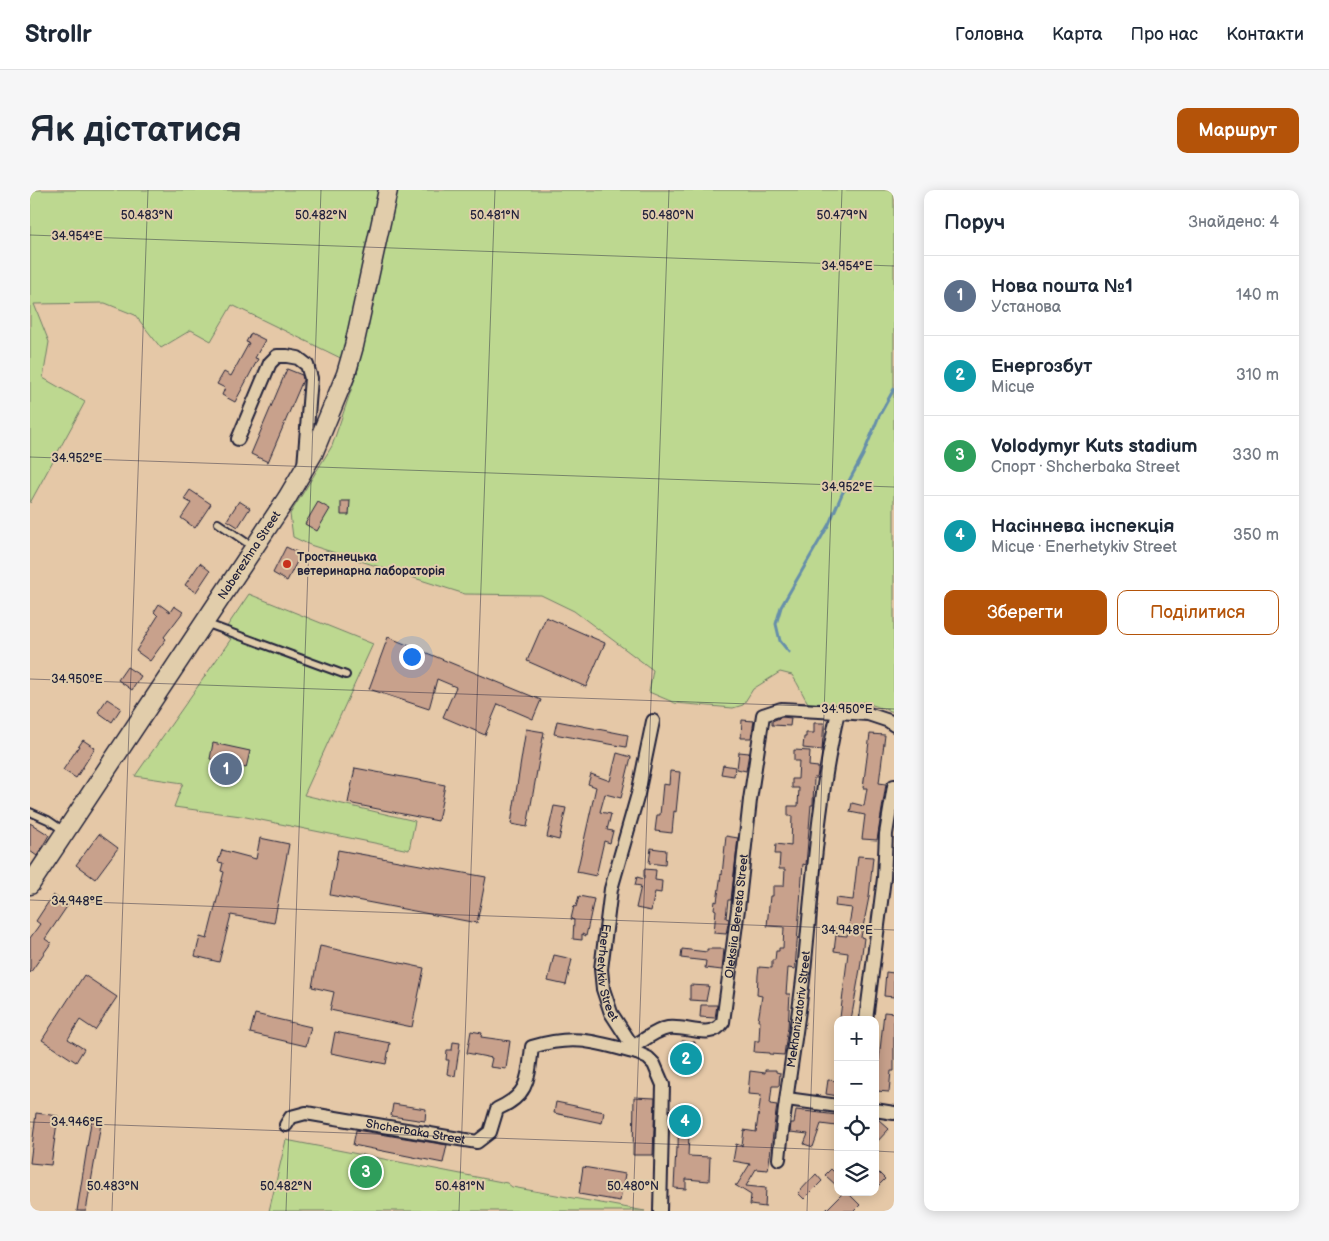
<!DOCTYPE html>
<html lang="uk">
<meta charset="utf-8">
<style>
body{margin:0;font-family:"Balsamiq Sans",sans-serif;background:#f6f6f7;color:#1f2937}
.controls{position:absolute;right:15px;bottom:15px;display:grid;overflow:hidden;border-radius:10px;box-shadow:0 2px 12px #0003}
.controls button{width:45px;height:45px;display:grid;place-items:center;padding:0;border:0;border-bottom:1px solid #e0e1e3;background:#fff;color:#1f2937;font:25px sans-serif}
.you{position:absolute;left:381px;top:466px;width:18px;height:18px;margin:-12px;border:4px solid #fff;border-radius:50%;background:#1a73e8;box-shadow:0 0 0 8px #1a73e833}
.badge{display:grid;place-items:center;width:32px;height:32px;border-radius:50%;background:#b45309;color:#fff;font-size:16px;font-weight:700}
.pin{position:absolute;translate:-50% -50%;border:2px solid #fff;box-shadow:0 1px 5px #0006}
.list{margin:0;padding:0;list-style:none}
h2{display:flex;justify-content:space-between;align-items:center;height:65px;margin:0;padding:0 20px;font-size:21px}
h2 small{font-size:16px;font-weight:400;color:#747a83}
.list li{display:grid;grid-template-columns:32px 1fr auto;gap:15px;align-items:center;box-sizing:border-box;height:80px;padding:0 20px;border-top:1px solid #e0e1e3}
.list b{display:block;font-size:19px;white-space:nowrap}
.list p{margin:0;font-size:16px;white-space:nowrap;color:#747a83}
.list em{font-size:16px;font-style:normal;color:#747a83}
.actions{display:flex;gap:10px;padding:15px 20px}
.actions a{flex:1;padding:11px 0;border:1px solid #b45309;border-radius:10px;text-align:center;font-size:18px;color:#b45309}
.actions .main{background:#b45309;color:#fff}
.icon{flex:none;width:28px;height:28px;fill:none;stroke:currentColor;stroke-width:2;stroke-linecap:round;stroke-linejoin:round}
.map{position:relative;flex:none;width:864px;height:1021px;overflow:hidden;border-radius:10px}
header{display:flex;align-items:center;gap:30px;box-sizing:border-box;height:70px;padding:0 25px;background:#fff;border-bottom:1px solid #e0e1e3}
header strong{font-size:24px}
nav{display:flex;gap:28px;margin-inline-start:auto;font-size:18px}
.intro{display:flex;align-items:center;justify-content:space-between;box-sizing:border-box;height:120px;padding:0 30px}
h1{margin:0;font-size:35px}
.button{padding:12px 22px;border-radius:10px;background:#b45309;color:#fff;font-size:18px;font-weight:700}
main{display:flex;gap:30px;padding:0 30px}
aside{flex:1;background:#fff;border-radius:10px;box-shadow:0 2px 12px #0003}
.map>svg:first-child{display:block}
</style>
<header>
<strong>Strollr</strong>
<nav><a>Головна</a><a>Карта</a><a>Про нас</a><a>Контакти</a></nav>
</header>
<div class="intro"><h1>Як дістатися</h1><a class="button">Маршрут</a></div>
<main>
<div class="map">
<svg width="864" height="1021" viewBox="0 0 864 1021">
<rect width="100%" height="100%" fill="#e5c8a7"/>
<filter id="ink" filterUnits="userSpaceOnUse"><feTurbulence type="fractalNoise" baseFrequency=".02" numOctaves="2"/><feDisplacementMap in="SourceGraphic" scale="10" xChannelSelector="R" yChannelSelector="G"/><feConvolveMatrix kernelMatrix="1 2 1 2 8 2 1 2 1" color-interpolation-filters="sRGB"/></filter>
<g filter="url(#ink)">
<g fill="#bdd890" stroke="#707d66">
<path d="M0,0H864V522L833,512L827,518L780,516C773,506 769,495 762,485L750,482L723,499L713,515L703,518L645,513L619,502L623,480L544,421L511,405L435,404L280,355L263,347L260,324L302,256L329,177L202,115L181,151L161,140L131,158L105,125L75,113L4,114L19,152L13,188L55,212L0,313Z"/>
<polygon points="219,404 343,454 274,605 385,631 379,660 211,626 144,617 153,593 105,586 201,449 194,445 198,435"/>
<polygon points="256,950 477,993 482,997 615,1021 239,1021"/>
</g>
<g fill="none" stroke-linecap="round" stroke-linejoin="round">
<polyline stroke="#668faa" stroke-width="3" points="759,462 750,451 746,434 751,417 799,334 812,304 833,265 849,226 864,199"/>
</g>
<g fill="#c8a18c" stroke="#22223b">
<polygon points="221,143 235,150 225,168 228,169 205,212 192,205 195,198 187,194 194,182 201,186 219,153 216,152"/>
<polygon points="257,179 272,185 273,190 238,272 221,264"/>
<polygon points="160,300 181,314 165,338 151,328 161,313 154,309"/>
<polygon points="209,311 220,318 208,337 197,330"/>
<polygon points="311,311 320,311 319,325 311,325"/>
<polygon points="288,312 300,319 287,341 275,334"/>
<polygon points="256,357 271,364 257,391 243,383"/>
<polygon points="170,373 180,381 166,402 155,395"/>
<polygon points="129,414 140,422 144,416 153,422 134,447 136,449 120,471 106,461 128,426 124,422"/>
<polygon points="516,427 575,453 556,497 497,471"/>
<polygon points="358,447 511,510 503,529 468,514 455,545 413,527 426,497 407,489 399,519 339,499"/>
<polygon points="97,477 111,486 102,500 88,490"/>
<polygon points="77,509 91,518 82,532 68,522"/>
<polygon points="752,527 761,528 760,536 742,535 742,531"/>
<polygon points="712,530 724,531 721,548 711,548"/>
<polygon points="527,531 598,545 596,557 524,544"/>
<polygon points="784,533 794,533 792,560 773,558 774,547 776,547 776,543 784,543"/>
<polygon points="496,539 514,542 497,637 481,634"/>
<polygon points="840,544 855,545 849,593 856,594 847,650 832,649 835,625 820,622 822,613 834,616 837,598 833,598"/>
<polygon points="53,550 65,558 46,588 33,580"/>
<polygon points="183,553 220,561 216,578 180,569"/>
<polygon points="764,560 780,561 779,576 788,577 788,581 787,588 784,588 783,615 781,615 776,675 773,674 765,779 758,778 756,804 760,804 758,838 754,865 739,864 739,863 724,862 725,851 729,851 730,831 728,831 732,806 727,805 728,785 729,777 742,778 742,770 745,770 746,761 749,761 749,758 753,758 754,737 737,736 740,706 743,706 743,696 754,696 755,679 749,679 750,664 745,664 746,654 761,656 762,626 758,626 758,616 768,616 769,598 762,598 762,589 768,589 769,571 764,571"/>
<polygon points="709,562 719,563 716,581 707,579"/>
<polygon points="587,563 601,567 591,608 575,604 570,622 581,624 577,640 583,641 580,653 574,651 566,686 547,682 566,597 558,594 561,584 580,591"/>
<polygon points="693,575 705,577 704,586 691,584"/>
<polygon points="325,578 415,595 408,631 318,613"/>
<polygon points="640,581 650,582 646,622 644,621 642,643 625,641 627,625 630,625 633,594 639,595"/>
<polygon points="524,616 536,618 529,650 517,647"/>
<polygon points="0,633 19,645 7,666 0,661"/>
<polygon points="69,644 88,658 65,689 46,675"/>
<polygon points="696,646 708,648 701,710 698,710 696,728 699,729 696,744 684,743 686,720 684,719 685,711 687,712 691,684 692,685"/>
<polygon points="230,648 259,654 244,733 201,725 189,772 165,766 170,747 177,749 194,682 191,681 193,673 188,672 192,660 226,669"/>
<polygon points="621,658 636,660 635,675 619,673"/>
<polygon points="308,660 456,687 447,733 300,705"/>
<polygon points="828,666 843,667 839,707 831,747 834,748 830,779 821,830 810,828 818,763 804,761 806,745 817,746 822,718 805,716 806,708 823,710"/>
<polygon points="614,679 626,680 625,690 632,691 631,703 625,702 621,721 606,718 611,696 605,695 607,687 614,689"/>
<polygon points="23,705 38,715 15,749 21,753 0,783 0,748 10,734 6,731"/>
<polygon points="549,706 564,709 556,746 552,744 552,750 543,749 544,730 541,729 544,716 546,717"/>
<polygon points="290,756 394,778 382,837 300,820 304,802 282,797"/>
<polygon points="652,759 677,762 677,759 694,759 692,780 675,778 676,771 651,768"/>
<polygon points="524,765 542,769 536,795 518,791"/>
<polygon points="856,782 864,783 864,807 854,806"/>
<polygon points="54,785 87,807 65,840 50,830 38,849 54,859 46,872 12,850"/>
<polygon points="660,795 679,796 676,811 660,810"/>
<polygon points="671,815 687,815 685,828 670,827"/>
<polygon points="854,822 864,823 864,881 861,881 859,902 846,901 845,899 845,869 849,870"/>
<polygon points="225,824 281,837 276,856 220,843"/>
<polygon points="441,841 452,843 451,847 480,851 476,879 460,877 462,868 437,863"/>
<polygon points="305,842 360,853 356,874 301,863"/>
<polygon points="652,851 665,852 664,884 650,884 651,873 647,873 647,864 651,864"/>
<polygon points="423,852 430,853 425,886 417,884 419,870 416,870 417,860 422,860"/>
<polygon points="735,880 746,880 746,882 750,883 749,896 742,896 740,914 747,915 738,980 726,979 716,996 736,998 735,1017 720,1015 721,1005 705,995 707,995 720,974 703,971 706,954 712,956 714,940 726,942 731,905 718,904 720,881 735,883"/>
<polygon points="798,890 808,891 808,906 796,904"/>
<polygon points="604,907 625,908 623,965 603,965"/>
<polygon points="526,912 574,922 572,933 524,923"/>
<polygon points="363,914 396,919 395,931 361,926"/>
<polygon points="649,914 665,915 665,944 659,944 658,966 680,967 679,991 656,989 656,999 644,998 646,958 648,958"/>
<polygon points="766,920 807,925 806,936 791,934 783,957 774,954 778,944 760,942 761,933 764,933"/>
<polygon points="6,923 28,926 21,975 0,973"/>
<polygon points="62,926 72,928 56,1021 47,1021"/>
<polygon points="845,928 848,929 859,939 845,954"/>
<polygon points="326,940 417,955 413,973 323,955"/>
<polygon points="553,977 595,984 590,1011 549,1004"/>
<polygon points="801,979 808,986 808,997 795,985"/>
<polygon points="845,979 855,989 845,999"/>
<polygon points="786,984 792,991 774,1009 768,1003"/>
<polygon points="814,1002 817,1002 830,1015 824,1021 795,1021"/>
</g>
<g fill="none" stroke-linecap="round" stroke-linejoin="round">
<g stroke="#22223b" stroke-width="10">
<g id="lane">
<polyline points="188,333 223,357"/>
<polyline points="175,433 316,485"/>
<polyline points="0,622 18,630 34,641"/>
</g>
</g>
<g stroke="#22223b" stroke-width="16">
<g id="street">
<polyline points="208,249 240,173 247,166 257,166 268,168 277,175 281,188 274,276"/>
<path id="s1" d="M623,531L608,604L581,699L571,779L573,799L581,823L607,863L618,868L624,874L633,895L630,1021"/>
<polyline points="836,830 854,688 856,644 864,596"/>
<path id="s2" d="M604,856C614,850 626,840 638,838C657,835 681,851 693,832L708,719L720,610L733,525L751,519L808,522L838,524L859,531L864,535"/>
<polyline points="757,909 808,916"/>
<polyline points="845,920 864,923"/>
<path id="s3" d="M256,935L261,927L276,923L447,952L460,942L467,919C499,905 498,889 502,857C545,844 565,852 607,863"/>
<path id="s4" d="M749,969C755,906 767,844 774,781C783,694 788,607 808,522"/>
</g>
</g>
<g stroke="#22223b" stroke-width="21">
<g id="secondary">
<path id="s5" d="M0,695L257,308L283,264L316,184L324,156L358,0"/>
</g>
</g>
<use href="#lane" stroke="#e1cdab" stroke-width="6"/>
<use href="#street" stroke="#e1cdab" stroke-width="12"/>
<use href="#secondary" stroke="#e1cdab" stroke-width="18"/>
</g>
</g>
<path fill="none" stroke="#22223b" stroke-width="1" stroke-opacity="0.45" d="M0,45L864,76M0,267L864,297M0,489L864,519M0,710L864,740M0,932L808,960M845,961L864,962M82,1021L118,0M256,1021L291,0M429,1021L465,0M603,1021L639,0M777,1021L812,0"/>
<circle fill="#c8321e" stroke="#e1cdab" stroke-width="2" cx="257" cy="374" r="5"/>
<g text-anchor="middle" stroke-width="4" stroke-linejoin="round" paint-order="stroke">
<g font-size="12" fill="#22223b" stroke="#e1cdab">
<text dy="4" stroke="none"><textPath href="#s5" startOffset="396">Naberezhna Street</textPath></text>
<text dy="4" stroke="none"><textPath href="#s2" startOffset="204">Oleksiia Beresta Street</textPath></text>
<text dy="4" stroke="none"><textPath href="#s1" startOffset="258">Enerhetykiv Street</textPath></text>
<text dy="4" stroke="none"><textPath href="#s4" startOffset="151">Mekhanizatoriv Street</textPath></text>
<text dy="4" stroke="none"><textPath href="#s3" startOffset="136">Shcherbaka Street</textPath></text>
</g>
<g font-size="12" font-weight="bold" fill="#22223b" stroke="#e1cdab" text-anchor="start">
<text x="267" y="371">Тростянецька<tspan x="267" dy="14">ветеринарна лабораторія</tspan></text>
</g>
</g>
<g font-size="12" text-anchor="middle" fill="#22223b" stroke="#e1cdab" stroke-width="4" stroke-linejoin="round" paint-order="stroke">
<text x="117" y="29">50.483°N</text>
<text x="291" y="29">50.482°N</text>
<text x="465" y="29">50.481°N</text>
<text x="638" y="29">50.480°N</text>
<text x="812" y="29">50.479°N</text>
<text x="47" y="50">34.954°E</text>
<text x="817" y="80">34.954°E</text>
<text x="47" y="272">34.952°E</text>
<text x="817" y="301">34.952°E</text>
<text x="47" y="493">34.950°E</text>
<text x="817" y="523">34.950°E</text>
<text x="47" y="715">34.948°E</text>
<text x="817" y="744">34.948°E</text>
<text x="47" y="936">34.946°E</text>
<text x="83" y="1000">50.483°N</text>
<text x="256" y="1000">50.482°N</text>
<text x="430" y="1000">50.481°N</text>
<text x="603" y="1000">50.480°N</text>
</g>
</svg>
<div class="controls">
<button>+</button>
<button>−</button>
<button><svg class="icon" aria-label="locate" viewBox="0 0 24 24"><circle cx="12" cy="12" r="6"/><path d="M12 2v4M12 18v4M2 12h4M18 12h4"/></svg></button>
<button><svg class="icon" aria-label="layers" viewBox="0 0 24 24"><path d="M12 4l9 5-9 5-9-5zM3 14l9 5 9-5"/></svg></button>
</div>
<div class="you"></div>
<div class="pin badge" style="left:196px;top:579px;background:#5c6f8a">1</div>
<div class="pin badge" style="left:656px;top:869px;background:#0f9aa8">2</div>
<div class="pin badge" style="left:336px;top:982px;background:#2e9e5b">3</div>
<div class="pin badge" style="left:655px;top:931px;background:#0f9aa8">4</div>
</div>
<aside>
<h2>Поруч<small>Знайдено: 4</small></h2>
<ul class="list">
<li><span class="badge" style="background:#5c6f8a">1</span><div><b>Нова пошта №1</b><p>Установа</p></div><em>140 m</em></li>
<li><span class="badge" style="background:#0f9aa8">2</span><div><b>Енергозбут</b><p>Місце</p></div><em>310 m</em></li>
<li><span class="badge" style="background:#2e9e5b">3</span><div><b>Volodymyr Kuts stadium</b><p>Спорт · Shcherbaka Street</p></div><em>330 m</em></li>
<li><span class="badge" style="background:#0f9aa8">4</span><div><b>Насіннева інспекція</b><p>Місце · Enerhetykiv Street</p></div><em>350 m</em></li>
</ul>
<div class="actions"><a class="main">Зберегти</a><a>Поділитися</a></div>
</aside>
</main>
